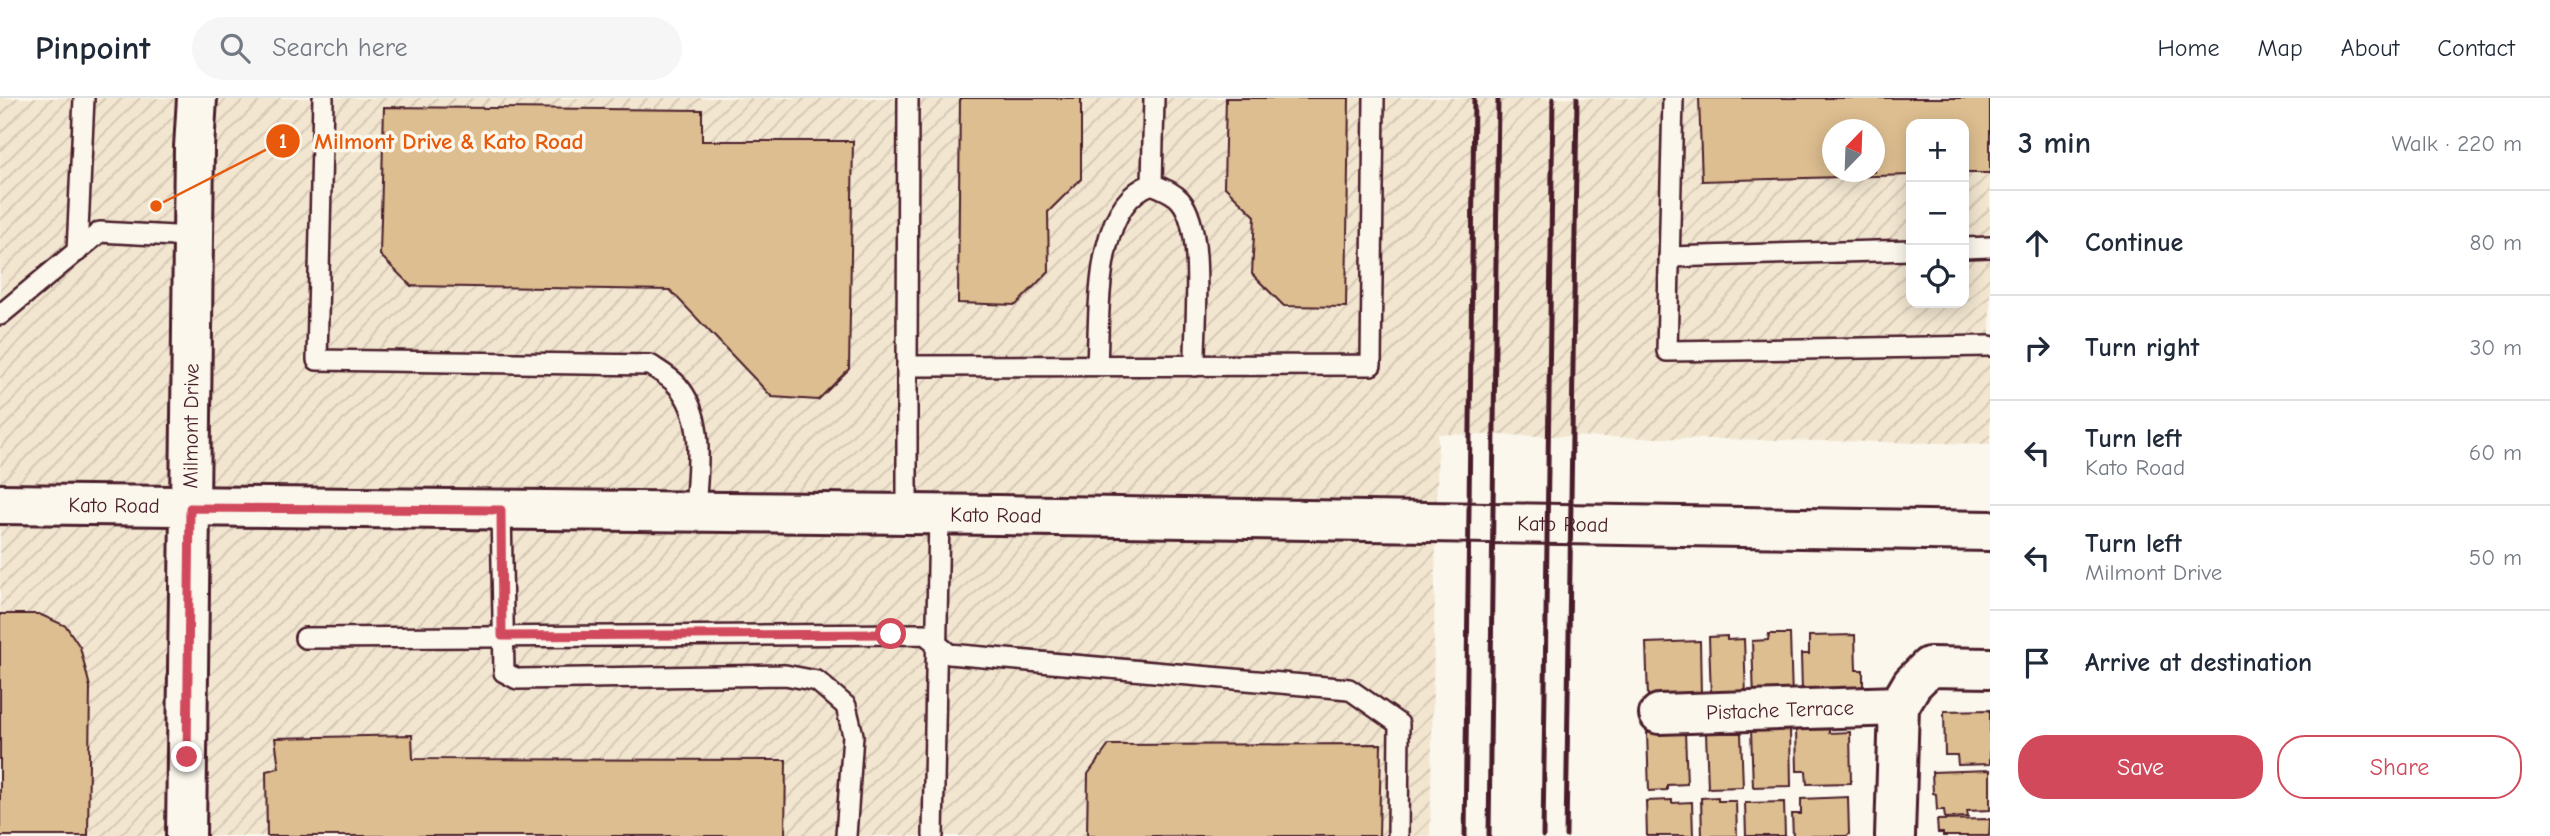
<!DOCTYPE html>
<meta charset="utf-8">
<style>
body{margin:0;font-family:"Comic Neue",sans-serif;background:#f6f6f7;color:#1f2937}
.controls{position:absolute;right:21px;top:21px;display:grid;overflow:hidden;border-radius:14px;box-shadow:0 4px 18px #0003}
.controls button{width:63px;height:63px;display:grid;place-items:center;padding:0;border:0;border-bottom:2px solid #e0e1e3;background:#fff;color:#1f2937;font:35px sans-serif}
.compass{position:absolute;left:1822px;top:21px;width:63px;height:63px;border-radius:50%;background:#fff;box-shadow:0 4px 18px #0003;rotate:23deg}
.stop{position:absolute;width:21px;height:21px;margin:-16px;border:5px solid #d1495b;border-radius:50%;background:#fff}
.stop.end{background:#d1495b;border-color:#fff;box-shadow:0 2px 7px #0008}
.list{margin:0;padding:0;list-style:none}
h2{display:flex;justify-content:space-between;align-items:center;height:91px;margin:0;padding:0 28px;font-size:30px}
h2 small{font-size:23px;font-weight:400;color:#747a83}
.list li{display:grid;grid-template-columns:46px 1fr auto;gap:21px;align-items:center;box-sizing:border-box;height:105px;padding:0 28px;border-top:2px solid #e0e1e3}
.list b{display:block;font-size:26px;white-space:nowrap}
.list p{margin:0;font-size:23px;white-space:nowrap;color:#747a83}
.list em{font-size:23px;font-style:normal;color:#747a83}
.actions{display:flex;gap:14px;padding:21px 28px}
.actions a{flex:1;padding:16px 0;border:2px solid #d1495b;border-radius:28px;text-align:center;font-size:24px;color:#d1495b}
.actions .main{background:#d1495b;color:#fff}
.icon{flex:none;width:38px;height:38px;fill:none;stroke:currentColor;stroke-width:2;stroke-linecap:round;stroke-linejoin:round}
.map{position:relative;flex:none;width:1990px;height:738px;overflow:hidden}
header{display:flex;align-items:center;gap:42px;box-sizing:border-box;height:98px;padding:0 35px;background:#fff;border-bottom:2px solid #e0e1e3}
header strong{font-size:33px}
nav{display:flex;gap:38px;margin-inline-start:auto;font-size:24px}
.search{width:490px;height:63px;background:#f6f6f7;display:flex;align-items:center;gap:18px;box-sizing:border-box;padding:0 24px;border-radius:38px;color:#747a83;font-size:26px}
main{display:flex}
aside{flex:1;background:#fff}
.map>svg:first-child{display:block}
</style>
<header>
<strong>Pinpoint</strong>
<div class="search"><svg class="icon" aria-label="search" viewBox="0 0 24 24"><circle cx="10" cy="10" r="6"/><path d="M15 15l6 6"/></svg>Search here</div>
<nav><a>Home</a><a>Map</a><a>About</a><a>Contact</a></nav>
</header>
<main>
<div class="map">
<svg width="1990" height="738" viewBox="0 0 1990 738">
<defs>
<pattern id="industrial-furrows" width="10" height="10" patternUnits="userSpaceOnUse" patternTransform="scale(1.75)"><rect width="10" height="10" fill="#f2e6d0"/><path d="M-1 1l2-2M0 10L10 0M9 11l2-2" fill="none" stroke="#d1c5b3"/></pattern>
</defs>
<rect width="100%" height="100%" fill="#fbf7ec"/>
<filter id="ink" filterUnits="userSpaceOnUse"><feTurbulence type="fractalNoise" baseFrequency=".0143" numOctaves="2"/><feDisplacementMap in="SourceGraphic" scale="14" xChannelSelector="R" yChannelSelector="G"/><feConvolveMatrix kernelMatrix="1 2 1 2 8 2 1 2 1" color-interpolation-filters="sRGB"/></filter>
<g filter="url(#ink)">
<path fill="url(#industrial-furrows)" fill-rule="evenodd" d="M0,0H1990V346L1438,336L1430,738H0ZM1911,26H1964V205H1911ZM1832,32H1874V74H1832Z"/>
<g fill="#ddbe90" stroke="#4a1f2b" stroke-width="2" fill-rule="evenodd">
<polygon points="960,0 1081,0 1081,81 1048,114 1049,173 1016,207 958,205"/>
<polygon points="1226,0 1349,0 1346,209 1284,208 1252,176 1255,118 1224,88"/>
<path d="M1699,0H1990V75H1964V26H1911V77L1702,83ZM1832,32H1874V74H1832Z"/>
<polygon points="384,9 702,12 702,43 853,43 849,271 818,302 772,299 670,192 411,188 380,157"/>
<polygon points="0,516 39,516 66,528 80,549 90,589 88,738 0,738"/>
<polygon points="1769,536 1790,536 1792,600 1754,601 1752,543 1768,542"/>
<polygon points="1855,537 1856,572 1863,572 1863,592 1802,594 1801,556 1809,556 1809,538"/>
<polygon points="1727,538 1727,542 1744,541 1746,598 1711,599 1709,539"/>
<polygon points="1700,543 1701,598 1648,599 1646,545"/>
<polygon points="1990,612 1990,666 1958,667 1957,657 1945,657 1944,613"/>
<polygon points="1790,631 1791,688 1753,689 1751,632"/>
<polygon points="1829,631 1829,635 1850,634 1851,685 1807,686 1806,673 1797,673 1796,632"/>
<polygon points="1685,634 1687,686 1667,687 1667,692 1649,693 1647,635"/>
<polygon points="1706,635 1741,635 1743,689 1708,690"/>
<polygon points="412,637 413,661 786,662 785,738 267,738 266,673 279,670 275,640"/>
<polygon points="1381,646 1379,738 1087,738 1088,676 1109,647"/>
<polygon points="1990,672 1990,712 1967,713 1968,719 1945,720 1944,712 1937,712 1936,696 1933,695 1932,674"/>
<polygon points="1718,699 1718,703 1736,703 1737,738 1702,738 1701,700"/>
<polygon points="1848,699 1849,736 1847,738 1793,738 1792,716 1801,716 1801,701"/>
<polygon points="1672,702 1672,705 1692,704 1693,738 1647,738 1646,703"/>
<polygon points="1784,704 1785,738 1746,738 1745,705"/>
<polygon points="1990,721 1989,738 1943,738 1943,735 1938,735 1937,722"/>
</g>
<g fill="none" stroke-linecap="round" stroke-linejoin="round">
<g stroke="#4a1f2b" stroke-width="24">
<g id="lane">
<path d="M323,0L317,262L650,267C659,273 670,279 677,287C707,321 697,372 695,414"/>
<polyline points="1673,0 1667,253 1990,248"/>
<path d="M1152,86C1163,91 1173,94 1180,102C1206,131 1194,229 1195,268"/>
<polyline points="1964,150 1990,149"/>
<polyline points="77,154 84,0"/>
<polyline points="1669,159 1911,152"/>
<polyline points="0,217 100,134 193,139"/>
<path d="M1097,267C1100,216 1093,106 1152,86L1154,0"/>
<polyline points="907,268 908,0"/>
<polyline points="501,412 504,574 517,581 785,577 817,583 846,608 853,637 846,738"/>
<polyline points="907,416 907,268 1371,267 1374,0"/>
<polyline points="305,540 925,536 949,556 1349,591 1399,626 1398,738"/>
<polyline points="933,738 939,416"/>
</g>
</g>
<g stroke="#4a1f2b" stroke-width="44">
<g id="street">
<path id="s1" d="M190,410L194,50L197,0"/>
<path id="s2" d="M1659,616L1899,608"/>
<polyline points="1895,738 1899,608 1912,586 1929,569 1990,570"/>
</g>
</g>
<g stroke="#4a1f2b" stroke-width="44">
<g id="secondary">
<path id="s3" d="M0,406L997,417L1990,433"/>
<polyline points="186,738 190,410"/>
</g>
</g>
<use href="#lane" stroke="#fbf7ec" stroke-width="19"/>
<use href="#street" stroke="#fbf7ec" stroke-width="38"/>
<use href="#secondary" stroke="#fbf7ec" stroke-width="38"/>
<g stroke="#4a1f2b" stroke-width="5">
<polyline points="1465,738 1474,0"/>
<polyline points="1489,738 1498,0"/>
<polyline points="1543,738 1553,0"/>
<polyline points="1566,738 1577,0"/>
</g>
</g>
</g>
<g fill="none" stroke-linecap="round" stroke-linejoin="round" filter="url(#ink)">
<polyline stroke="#d1495b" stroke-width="9" points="187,659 190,410 501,412 502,538 891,536"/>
</g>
<g text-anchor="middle" stroke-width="7" stroke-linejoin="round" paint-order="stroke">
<g font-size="21" fill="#4a1f2b" stroke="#fbf7ec">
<text dy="7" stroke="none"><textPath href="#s1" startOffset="82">Milmont Drive</textPath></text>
<text dy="7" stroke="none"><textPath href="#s3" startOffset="114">Kato Road</textPath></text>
<text dy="7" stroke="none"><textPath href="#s3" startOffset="996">Kato Road</textPath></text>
<text dy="7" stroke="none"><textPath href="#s3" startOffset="1563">Kato Road</textPath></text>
<text dy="7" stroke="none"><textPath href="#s2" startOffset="121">Pistache Terrace</textPath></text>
</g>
</g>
<path fill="none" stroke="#e8590c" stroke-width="2.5" d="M156 108L283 43"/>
<g fill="#e8590c" stroke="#fbf7ec" stroke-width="2.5">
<circle cx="156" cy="108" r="7"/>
<circle cx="283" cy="43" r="18"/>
</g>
<g font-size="21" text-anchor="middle" font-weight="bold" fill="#fff">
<text x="283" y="50">1</text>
</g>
<g font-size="23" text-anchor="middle" font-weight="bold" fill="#e8590c" stroke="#fbf7ec" stroke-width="7" stroke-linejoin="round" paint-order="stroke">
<text x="449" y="51">Milmont Drive &amp; Kato Road</text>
</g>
</svg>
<div class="controls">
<button>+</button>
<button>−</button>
<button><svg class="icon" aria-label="locate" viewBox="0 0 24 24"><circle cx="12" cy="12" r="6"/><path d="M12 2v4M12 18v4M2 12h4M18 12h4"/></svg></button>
</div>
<svg class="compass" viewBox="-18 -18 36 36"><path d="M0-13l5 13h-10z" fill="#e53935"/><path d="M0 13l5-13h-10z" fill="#747a83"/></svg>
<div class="stop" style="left:891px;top:536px"></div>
<div class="stop end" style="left:187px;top:659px"></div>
</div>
<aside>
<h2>3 min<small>Walk · 220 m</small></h2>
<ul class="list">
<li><svg class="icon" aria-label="ahead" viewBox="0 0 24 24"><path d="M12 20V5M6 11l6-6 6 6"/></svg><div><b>Continue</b></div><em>80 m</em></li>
<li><svg class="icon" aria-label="right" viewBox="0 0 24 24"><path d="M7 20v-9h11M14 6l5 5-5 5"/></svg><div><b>Turn right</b></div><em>30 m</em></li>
<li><svg class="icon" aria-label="left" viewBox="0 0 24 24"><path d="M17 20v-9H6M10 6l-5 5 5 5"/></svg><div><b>Turn left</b><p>Kato Road</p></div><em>60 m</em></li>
<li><svg class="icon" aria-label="left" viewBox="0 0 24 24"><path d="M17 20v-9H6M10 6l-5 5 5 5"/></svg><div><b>Turn left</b><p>Milmont Drive</p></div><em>50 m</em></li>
<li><svg class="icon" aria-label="arrive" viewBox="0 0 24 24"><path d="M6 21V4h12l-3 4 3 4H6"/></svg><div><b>Arrive at destination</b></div></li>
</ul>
<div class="actions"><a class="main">Save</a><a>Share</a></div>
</aside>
</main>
